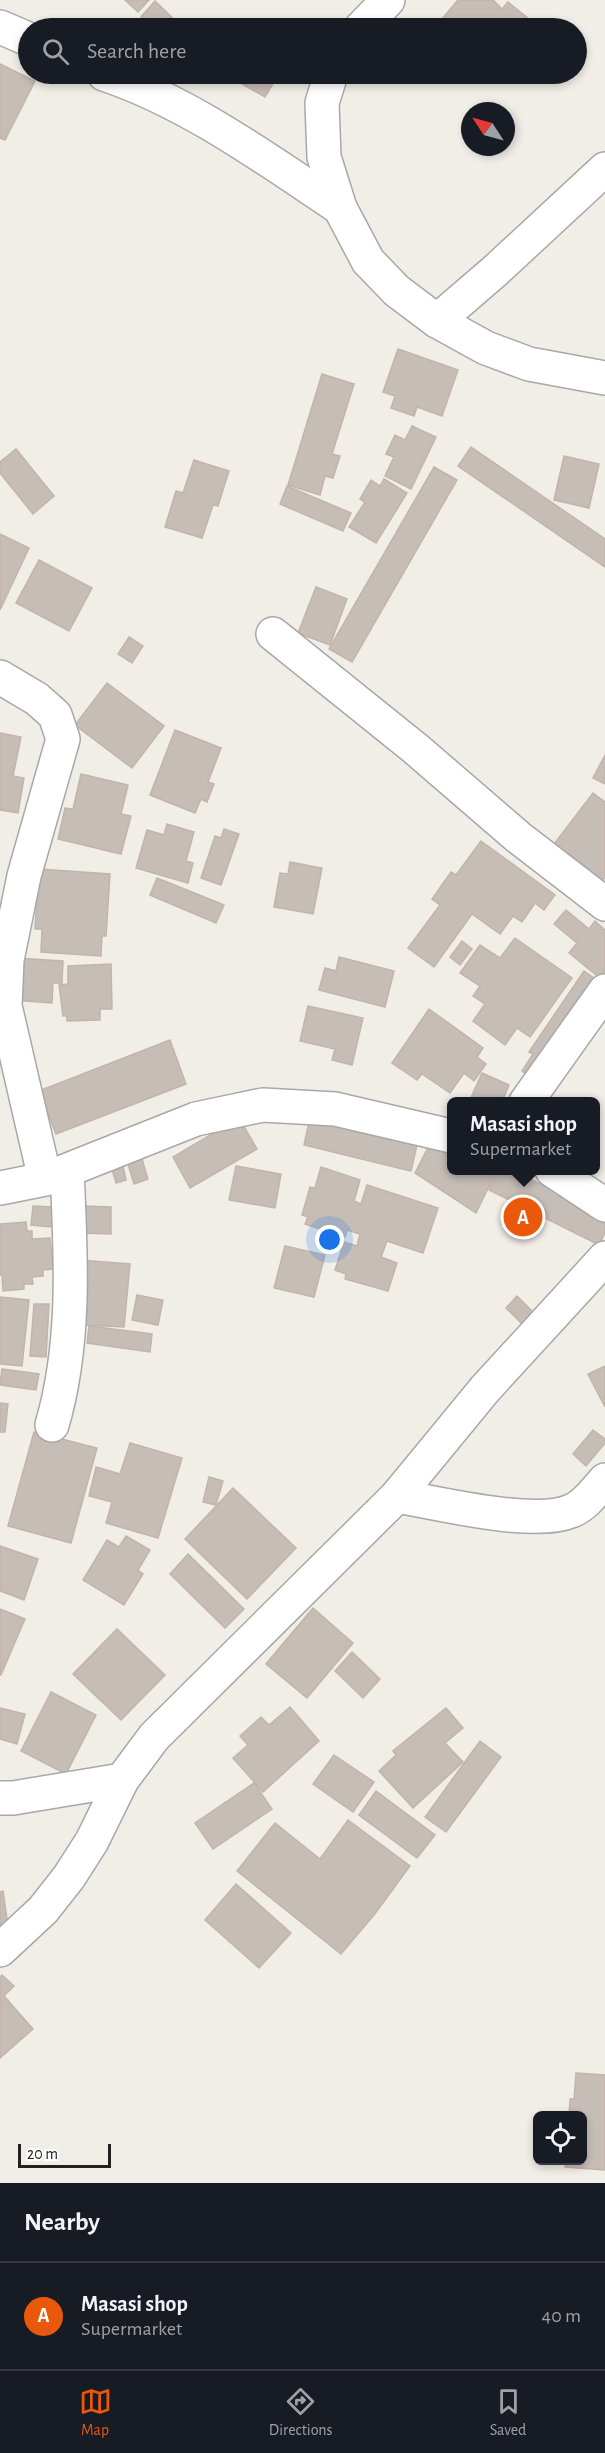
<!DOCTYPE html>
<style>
body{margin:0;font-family:"Alegreya Sans",sans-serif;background:#20242c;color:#f1f3f6}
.controls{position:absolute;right:18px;bottom:18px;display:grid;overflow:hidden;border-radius:9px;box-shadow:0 3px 9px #0003}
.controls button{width:54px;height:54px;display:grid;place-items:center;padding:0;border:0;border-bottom:2px solid #363941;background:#171b24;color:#f1f3f6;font:30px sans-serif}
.compass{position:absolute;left:461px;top:102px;width:54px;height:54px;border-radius:50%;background:#171b24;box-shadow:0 3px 9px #0003;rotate:306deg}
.scale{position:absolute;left:18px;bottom:15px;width:93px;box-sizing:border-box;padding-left:6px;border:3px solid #212121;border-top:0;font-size:16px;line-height:21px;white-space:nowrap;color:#212121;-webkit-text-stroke:4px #fff;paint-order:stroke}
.you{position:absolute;left:330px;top:1240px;width:21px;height:21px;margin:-15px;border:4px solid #fff;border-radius:50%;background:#1a73e8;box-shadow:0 0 0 9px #1a73e833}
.badge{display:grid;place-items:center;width:39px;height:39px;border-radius:50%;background:#ea580c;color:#fff;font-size:20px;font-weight:700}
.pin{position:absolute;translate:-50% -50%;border:3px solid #fff;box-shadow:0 2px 6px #0006}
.popup{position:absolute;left:447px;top:1097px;width:153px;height:78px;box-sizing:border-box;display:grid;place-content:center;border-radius:9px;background:#171b24;filter:drop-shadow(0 2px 4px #0005);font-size:20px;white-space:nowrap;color:#9ea1a6}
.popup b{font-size:22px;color:#f1f3f6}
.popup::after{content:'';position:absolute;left:50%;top:100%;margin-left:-12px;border:12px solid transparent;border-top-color:#171b24}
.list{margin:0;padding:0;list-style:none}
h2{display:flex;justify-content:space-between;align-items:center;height:78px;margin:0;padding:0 24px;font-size:26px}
h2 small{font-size:20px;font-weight:400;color:#9ea1a6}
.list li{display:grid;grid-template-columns:39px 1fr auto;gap:18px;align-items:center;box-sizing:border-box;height:108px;padding:0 24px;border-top:2px solid #363941}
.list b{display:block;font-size:22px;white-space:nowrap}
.list p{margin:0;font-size:20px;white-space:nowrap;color:#9ea1a6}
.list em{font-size:20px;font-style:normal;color:#9ea1a6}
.icon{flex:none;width:33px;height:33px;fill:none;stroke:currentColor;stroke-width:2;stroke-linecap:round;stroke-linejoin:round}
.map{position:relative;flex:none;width:605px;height:2183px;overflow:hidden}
.search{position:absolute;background:#171b24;box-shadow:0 3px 9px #0003;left:18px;right:18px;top:18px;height:66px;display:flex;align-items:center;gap:15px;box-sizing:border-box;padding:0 21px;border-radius:33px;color:#9ea1a6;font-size:22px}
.sheet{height:186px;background:#171b24}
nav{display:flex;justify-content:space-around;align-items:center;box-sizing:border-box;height:84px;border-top:2px solid #363941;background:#171b24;font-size:16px;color:#9ea1a6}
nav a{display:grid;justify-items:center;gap:3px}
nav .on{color:#ea580c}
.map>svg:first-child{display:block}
</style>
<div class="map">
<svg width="605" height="2183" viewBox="0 0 605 2183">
<rect width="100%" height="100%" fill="#f1eee8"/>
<g fill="#c6bdb7" stroke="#c3b4aa" stroke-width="1.5">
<polygon points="125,0 149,0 138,12"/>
<polygon points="458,0 493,0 502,9 508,2 540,28 441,28 437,25"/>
<polygon points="155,1 183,28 154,28 141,17"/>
<polygon points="0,64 35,81 5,140 0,138"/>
<polygon points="229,74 275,74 278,75 265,97 228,76"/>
<polygon points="398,349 458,370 442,416 417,407 414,416 391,408 395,396 383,392"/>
<polygon points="322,374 354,384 332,454 340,456 333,478 325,476 320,495 288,485"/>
<polygon points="412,426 436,437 411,489 385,476 394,457 386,454 395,435 405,440"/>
<polygon points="471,447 605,539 605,567 458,466"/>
<polygon points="16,449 54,496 33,514 0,473 0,462"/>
<polygon points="564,456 599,464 589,508 554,500"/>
<polygon points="194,460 229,471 218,506 213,505 202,538 165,527 176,491 183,493"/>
<polygon points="434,467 457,480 352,662 329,649"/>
<polygon points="384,479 407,493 376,543 349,527 365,502 360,499 371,480 380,486"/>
<polygon points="287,486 351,513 343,531 280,504"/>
<polygon points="0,534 29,548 0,610"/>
<polygon points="39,560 92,588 69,631 16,603"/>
<polygon points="316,587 347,599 330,645 298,633"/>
<polygon points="129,637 143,646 132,663 118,654"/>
<polygon points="107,683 164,726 132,768 75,725"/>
<polygon points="175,730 221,748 208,782 214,784 207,802 201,799 195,813 150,795"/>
<polygon points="0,733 21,737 13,776 24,778 18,813 0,810"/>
<polygon points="605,755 605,784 593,778"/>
<polygon points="81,774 128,785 121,814 131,816 121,854 58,839 65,808 73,809"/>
<polygon points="593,793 605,802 605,877 603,880 554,844"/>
<polygon points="167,824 194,832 186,861 193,863 188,883 136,868 147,830 164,835"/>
<polygon points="224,829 239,834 221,885 201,878 215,836 221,838"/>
<polygon points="481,841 555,895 544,910 535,903 522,922 513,916 500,934 472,914 434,967 408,948 440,905 432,899 451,872 456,875"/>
<polygon points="290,862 322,868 313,914 274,907 280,873 288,874"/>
<polygon points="39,869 110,874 106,936 102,936 101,956 41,952 42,929 35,929"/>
<polygon points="157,878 224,905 216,923 150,895"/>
<polygon points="566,910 589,929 595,921 605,930 605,974 601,979 569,953 577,943 554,924"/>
<polygon points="515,938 572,978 530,1037 517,1028 505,1045 473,1021 485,1004 473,996 480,986 460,973 480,945 500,958"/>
<polygon points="462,941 472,949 460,965 450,957"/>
<polygon points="339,957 394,971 385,1007 319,990 325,968 336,971"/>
<polygon points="15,958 63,961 62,983 53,983 52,1003 12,1000"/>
<polygon points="111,964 112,1009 100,1009 100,1020 67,1021 67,1016 63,1016 59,985 68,984 68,966"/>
<polygon points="584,971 601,983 536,1081 522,1071 533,1054 529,1052"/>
<polygon points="308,1006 363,1018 352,1065 332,1060 335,1049 300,1041"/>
<polygon points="429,1009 483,1048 477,1057 486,1064 474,1081 464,1073 450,1093 422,1074 417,1080 392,1063"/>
<polygon points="170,1040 186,1084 56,1134 39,1091"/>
<polygon points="482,1073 509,1085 502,1102 469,1102"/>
<polygon points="239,1118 257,1149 190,1188 173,1157"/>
<polygon points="310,1118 417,1145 411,1171 304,1145"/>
<polygon points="434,1136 451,1145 451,1170 497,1170 476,1213 415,1173"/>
<polygon points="142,1159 148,1179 134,1184 128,1164"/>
<polygon points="123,1166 126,1180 116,1183 112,1169"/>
<polygon points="236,1166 281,1174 275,1208 229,1200"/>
<polygon points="321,1167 360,1180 354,1201 361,1204 367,1185 438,1208 423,1253 387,1241 381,1257 397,1263 388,1291 345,1279 346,1274 335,1270 344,1242 357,1246 360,1234 347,1230 345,1237 305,1224 308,1217 302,1215 310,1187 315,1188"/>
<polygon points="499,1170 512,1170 605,1216 605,1233 599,1245 489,1190"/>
<polygon points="33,1206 53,1207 51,1227 31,1225"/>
<polygon points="84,1206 111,1207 111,1234 83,1233"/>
<polygon points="26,1222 27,1231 32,1231 32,1239 50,1238 53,1269 43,1270 43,1276 32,1277 33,1284 24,1284 24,1289 3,1291 2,1275 0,1275 0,1224"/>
<polygon points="285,1246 325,1255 314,1297 274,1288"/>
<polygon points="79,1260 130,1264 124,1327 84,1325 88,1284 77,1283"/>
<polygon points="137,1295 163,1300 158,1325 132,1320"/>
<polygon points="517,1296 533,1312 522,1324 506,1308"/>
<polygon points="0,1297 29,1300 22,1366 0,1364"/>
<polygon points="34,1304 49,1304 46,1357 30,1356"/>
<polygon points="89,1326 152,1334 150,1352 87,1343"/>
<polygon points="605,1366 605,1407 588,1374"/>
<polygon points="2,1369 39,1374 36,1390 0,1385"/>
<polygon points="0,1403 8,1404 5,1432 0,1432"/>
<polygon points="593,1430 605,1439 605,1443 586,1466 573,1454"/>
<polygon points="34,1432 97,1448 71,1543 8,1526"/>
<polygon points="130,1443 182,1458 158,1538 106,1523 112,1502 89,1496 96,1467 120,1474"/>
<polygon points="209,1477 223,1481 216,1505 203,1502"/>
<polygon points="233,1488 296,1548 247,1599 185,1539"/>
<polygon points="126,1536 150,1550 138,1570 143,1574 124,1605 83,1580 107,1540 119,1547"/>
<polygon points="0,1546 38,1559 24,1600 0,1591"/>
<polygon points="188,1554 244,1609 225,1628 170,1574"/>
<polygon points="313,1608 353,1643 307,1698 266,1664"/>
<polygon points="0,1609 25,1619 1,1675 0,1674"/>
<polygon points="117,1629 165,1675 121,1720 73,1674"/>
<polygon points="352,1652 380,1679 363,1698 335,1671"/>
<polygon points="51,1692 96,1715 66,1774 21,1751"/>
<polygon points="290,1707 319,1741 263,1792 233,1758 248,1745 240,1736 261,1717 269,1725"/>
<polygon points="0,1708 25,1714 17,1744 0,1739"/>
<polygon points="446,1708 463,1728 445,1743 463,1762 413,1808 379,1771 396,1755 393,1751"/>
<polygon points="480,1741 501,1757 446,1832 425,1817"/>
<polygon points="334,1755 374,1782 353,1812 313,1784"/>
<polygon points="254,1783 272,1809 213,1849 195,1823"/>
<polygon points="376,1791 435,1835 417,1858 359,1815"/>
<polygon points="348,1820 410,1866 374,1915 341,1954 237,1871 275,1823 320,1859"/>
<polygon points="236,1884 291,1933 259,1968 205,1920"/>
<polygon points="3,1891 8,1926 0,1927 0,1892"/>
<polygon points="2,1975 14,1986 4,1996 33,2029 0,2058 0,1977"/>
<polygon points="576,2073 605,2075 605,2170 565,2167 565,2160 582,2160 582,2116 569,2116 570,2099 574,2099"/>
</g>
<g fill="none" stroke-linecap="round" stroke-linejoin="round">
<g stroke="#a8a8a8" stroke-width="36">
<g id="minor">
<polyline points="0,27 28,39"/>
<polyline points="361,28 388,0"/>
<path d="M104,74C190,103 266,159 340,208"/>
<polyline points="331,74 322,103 324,157 340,208 368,261 397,291 437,321 486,348 529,364 605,378"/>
<polyline points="437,321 495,271 605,169"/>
<polyline points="273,634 416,749 518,837 605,904"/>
<polyline points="0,677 37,699 55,715 63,739 24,876 7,960 5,1006 45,1179"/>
<polyline points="526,1102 605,991"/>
<polyline points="552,1170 605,1205"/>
<polyline points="0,1188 45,1179 196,1119 263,1105 335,1109 451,1136"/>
<path d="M52,1425C76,1343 71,1256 67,1171"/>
<path d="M397,1496C437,1503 535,1527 571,1511C585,1506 595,1491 605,1480"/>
<polyline points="0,1798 13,1798 122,1780"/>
<polyline points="0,1950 43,1910 69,1877 92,1841 122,1780 154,1737 397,1496 485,1389 605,1258"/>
</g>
</g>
<use href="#minor" stroke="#fff" stroke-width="33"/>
</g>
</svg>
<div class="controls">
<button><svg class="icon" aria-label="locate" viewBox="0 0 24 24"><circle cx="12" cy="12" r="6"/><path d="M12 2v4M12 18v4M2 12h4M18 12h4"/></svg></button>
</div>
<svg class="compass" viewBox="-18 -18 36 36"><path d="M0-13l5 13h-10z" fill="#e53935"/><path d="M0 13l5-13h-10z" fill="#9ea1a6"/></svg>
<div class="scale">20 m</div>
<div class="you"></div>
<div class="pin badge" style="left:523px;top:1217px">A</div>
<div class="popup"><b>Masasi shop</b>Supermarket</div>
<div class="search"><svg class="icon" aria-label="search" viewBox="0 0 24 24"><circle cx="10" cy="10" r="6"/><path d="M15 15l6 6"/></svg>Search here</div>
</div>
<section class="sheet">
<h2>Nearby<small></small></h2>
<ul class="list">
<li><span class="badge">A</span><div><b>Masasi shop</b><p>Supermarket</p></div><em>40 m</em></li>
</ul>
</section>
<nav>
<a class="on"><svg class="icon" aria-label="map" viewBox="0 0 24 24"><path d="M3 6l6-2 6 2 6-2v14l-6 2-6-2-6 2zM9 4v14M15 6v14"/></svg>Map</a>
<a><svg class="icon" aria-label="directions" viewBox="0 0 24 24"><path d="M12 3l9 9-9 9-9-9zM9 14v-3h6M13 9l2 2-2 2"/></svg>Directions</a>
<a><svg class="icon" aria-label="saved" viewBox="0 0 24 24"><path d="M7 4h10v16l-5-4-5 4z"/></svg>Saved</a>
</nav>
